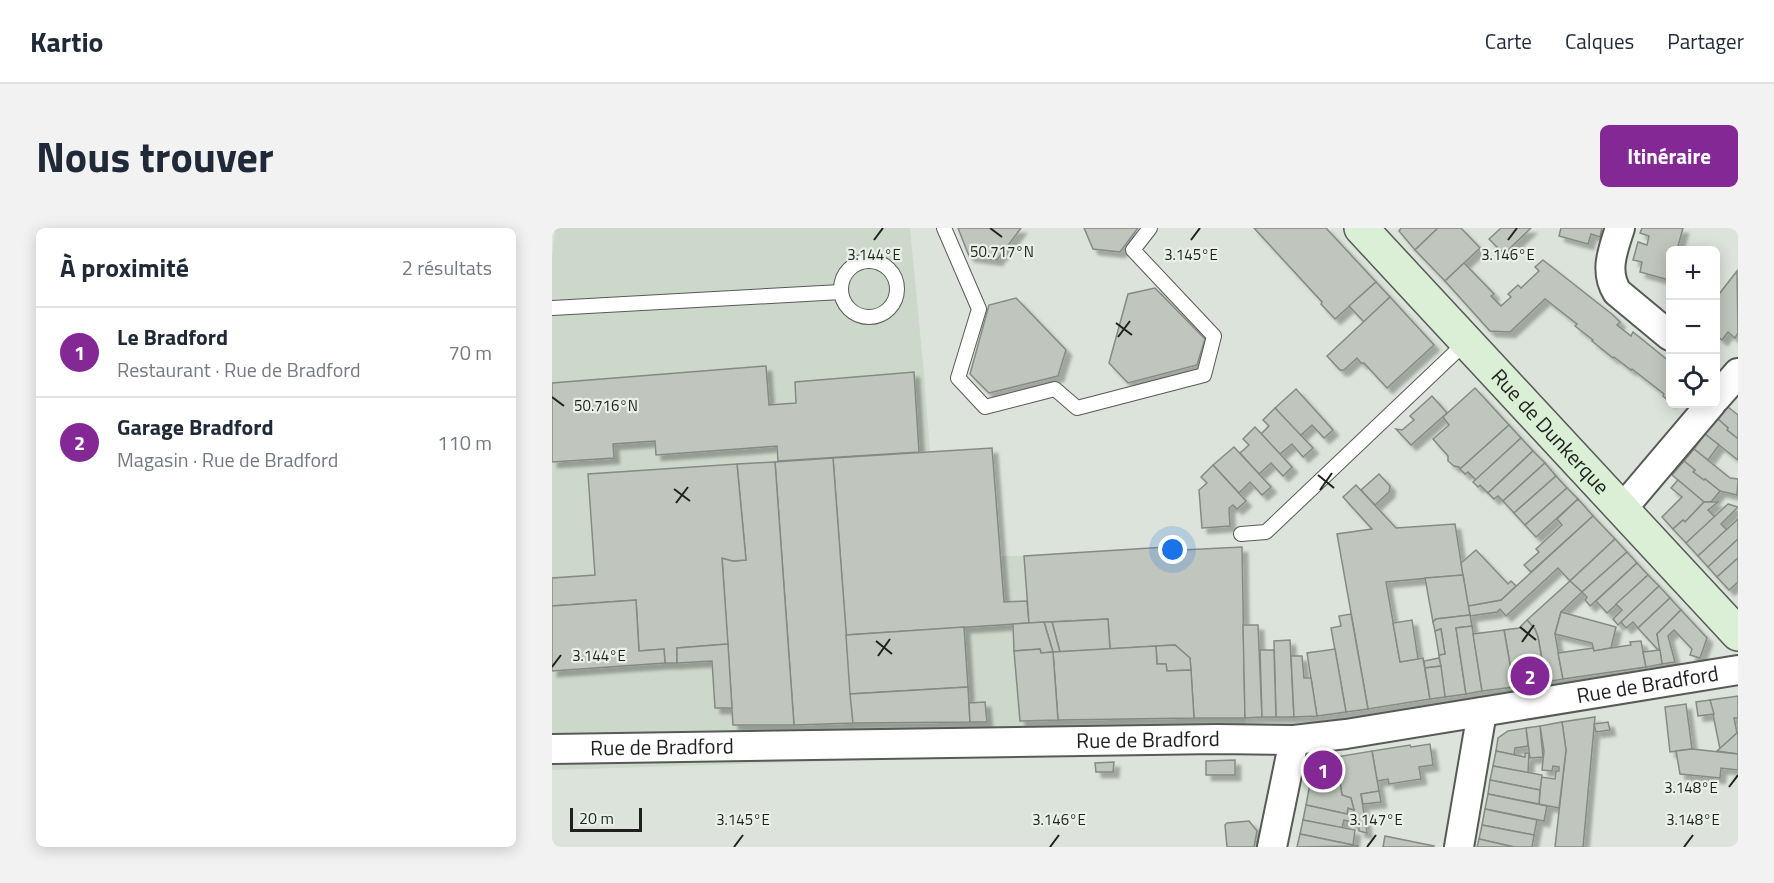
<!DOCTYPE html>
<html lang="fr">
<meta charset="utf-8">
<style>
body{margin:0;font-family:"Titillium Web",sans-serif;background:#f2f2f3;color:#1f2937}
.controls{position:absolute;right:18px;top:18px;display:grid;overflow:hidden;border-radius:9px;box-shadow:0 3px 15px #0003}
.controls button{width:54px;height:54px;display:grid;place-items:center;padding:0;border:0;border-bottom:2px solid #e0e1e3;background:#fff;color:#1f2937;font:30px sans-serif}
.scale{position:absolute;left:18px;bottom:15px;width:72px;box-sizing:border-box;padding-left:6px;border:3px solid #1e211e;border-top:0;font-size:16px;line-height:21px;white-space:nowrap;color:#1e211e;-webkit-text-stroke:4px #eaf0e8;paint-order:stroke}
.you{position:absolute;left:621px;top:322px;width:21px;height:21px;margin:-15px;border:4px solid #fff;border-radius:50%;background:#1a73e8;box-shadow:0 0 0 9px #1a73e833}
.badge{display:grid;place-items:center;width:39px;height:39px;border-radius:50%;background:#832895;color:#fff;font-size:20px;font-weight:700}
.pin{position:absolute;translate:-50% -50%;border:3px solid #fff;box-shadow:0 2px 6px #0006}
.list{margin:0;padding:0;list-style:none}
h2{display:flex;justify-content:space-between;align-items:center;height:78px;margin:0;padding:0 24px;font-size:26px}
h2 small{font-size:20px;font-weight:400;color:#747a83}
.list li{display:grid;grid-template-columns:39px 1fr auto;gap:18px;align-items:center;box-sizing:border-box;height:90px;padding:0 24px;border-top:2px solid #e0e1e3}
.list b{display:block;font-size:22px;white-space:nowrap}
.list p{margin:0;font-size:20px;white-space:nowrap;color:#747a83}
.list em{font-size:20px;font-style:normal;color:#747a83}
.icon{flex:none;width:33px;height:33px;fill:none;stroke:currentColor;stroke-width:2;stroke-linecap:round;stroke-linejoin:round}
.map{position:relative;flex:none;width:1186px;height:619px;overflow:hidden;border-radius:9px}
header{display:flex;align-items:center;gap:36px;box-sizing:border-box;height:84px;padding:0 30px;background:#fff;border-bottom:2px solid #e0e1e3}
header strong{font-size:28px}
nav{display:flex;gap:33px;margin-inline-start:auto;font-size:21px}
.intro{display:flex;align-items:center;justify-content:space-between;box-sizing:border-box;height:144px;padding:0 36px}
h1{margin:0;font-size:42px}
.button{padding:15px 27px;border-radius:9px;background:#832895;color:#fff;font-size:21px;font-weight:700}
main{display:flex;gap:36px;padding:0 36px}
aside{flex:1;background:#fff;border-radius:9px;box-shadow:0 3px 15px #0003}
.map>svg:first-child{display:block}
</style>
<header>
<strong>Kartio</strong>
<nav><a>Carte</a><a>Calques</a><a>Partager</a></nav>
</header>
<div class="intro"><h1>Nous trouver</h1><a class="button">Itinéraire</a></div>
<main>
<aside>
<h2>À proximité<small>2 résultats</small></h2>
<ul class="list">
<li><span class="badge">1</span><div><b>Le Bradford</b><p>Restaurant · Rue de Bradford</p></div><em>70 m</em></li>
<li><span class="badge">2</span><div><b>Garage Bradford</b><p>Magasin · Rue de Bradford</p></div><em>110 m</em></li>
</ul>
</aside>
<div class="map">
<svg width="1186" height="619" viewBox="0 0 1186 619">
<defs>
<filter id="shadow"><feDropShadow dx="5.5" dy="5.5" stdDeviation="1.5" flood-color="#0004"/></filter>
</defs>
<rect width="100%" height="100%" fill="#dce3db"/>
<polygon fill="#ccd8ca" points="3,0 358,0 372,146 378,223 440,220 448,328 472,328 629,318 630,322 690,319 694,527 497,526 0,542 0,31"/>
<g fill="#c0c6be" stroke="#858b84" stroke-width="1.5" filter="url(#shadow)">
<polygon points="406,0 469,0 445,32 417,28"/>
<polygon points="532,0 586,0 568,24 541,21"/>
<polygon points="702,0 774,0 824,54 783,91 769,76 770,74"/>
<polygon points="849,0 886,0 863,22 847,3"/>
<polygon points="886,0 909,0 928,20 893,53 863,22"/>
<polygon points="949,0 979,0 952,26 937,11"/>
<polygon points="1009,0 1050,0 1048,9 1039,6 1036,16 1007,8"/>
<polygon points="1090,0 1131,0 1125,22 1118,22 1118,45 1117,52 1088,44 1090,34 1081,32 1086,14 1095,17 1097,8 1088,5"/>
<polygon points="991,32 1061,87 1068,94 1065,97 1079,108 1081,104 1118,134 1118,174 1111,168 1112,166 1080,141 1079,142 1062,129 1061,130 1040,113 1041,112 1023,98 1025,96 993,71 958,104 938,103 893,53 912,35 942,66 939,68 949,78 959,69 956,66 966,57 969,60 987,43 983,39"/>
<polygon points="1185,43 1186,105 1183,110 1176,104 1170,112 1164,107 1164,70"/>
<polygon points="824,54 838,69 812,94 797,78"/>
<polygon points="603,60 653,111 645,137 576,155 557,135 576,66"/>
<polygon points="838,69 882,117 835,160 812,135 809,135 805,130 792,142 788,142 775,128"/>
<polygon points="464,70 514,122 506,148 437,165 418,146 437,77"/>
<polygon points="214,138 217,177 244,175 243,154 362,144 367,224 226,233 225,218 104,227 103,213 61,216 62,230 0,234 0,155"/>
<polygon points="923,160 957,197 908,241 907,239 902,238 896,233 896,228 881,211 897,197 891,189"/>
<polygon points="744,161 781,202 772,210 760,197 748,208 723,180"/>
<polygon points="880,168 895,185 859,217 844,201 850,202 862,192 858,188"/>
<polygon points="1176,179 1186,187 1186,209 1185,210 1175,202 1176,200 1166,191"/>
<polygon points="723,180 761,220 751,229 740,216 728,226 709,206 717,198 711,192"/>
<polygon points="1166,191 1176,200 1175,202 1185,210 1186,209 1186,232 1153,206"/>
<polygon points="957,197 969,210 924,252 916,244 913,246 908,241"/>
<polygon points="703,199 740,239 731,248 719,235 707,246 688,225 697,217 691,211"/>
<polygon points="1153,206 1167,217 1156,232 1142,221"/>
<polygon points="969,210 981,223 936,265 928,257 926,259 921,254"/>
<polygon points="682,219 719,259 710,267 698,254 687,265 661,237"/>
<polygon points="440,220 452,374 475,373 477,395 294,407 281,230"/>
<polygon points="1142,221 1178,250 1186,251 1185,267 1168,263 1153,251 1152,252 1141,244 1143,242 1132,233"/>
<polygon points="981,223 993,235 951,273 946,268 942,271 936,265"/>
<polygon points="281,230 301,495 242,497 223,234"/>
<polygon points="1132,233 1143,242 1141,244 1152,252 1153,251 1168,263 1159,274 1152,274 1120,247"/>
<polygon points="223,234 242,497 181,497 170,330 181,333 194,332 185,236"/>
<polygon points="993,235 1004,248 962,285 951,273"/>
<polygon points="185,236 194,332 181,333 170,330 176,416 125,420 125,435 113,435 112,421 87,423 84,372 0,378 0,350 43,347 36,246"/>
<polygon points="661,237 694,273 685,281 681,277 677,280 678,298 650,300 647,262 655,255 649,249"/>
<polygon points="827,246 838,258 837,264 823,277 809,262"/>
<polygon points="1004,248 1015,260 973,297 962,285"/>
<polygon points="1126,252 1152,274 1133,294 1131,292 1121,301 1110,289 1130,269 1119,260"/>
<polygon points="804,257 844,300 903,296 911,347 834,354 848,434 871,430 878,471 816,481 785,306 820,301 791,269"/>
<polygon points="1015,260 1026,271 984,309 973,297"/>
<polygon points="1026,271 1041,288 979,344 972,337 987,324 984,321 1010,297 1005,291"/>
<polygon points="1152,274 1166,274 1156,282 1163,289 1134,315 1121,301 1131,292 1133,294"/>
<polygon points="1176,276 1186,279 1169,296 1175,302 1146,328 1134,315"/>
<polygon points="1041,288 1063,311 1018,353 1006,340 954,388 948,381 945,384 918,388 916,378 949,372"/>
<polygon points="1186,291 1186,311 1156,339 1146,328"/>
<polygon points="1063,311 1075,324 1030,364 1018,353"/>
<polygon points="1186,311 1186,330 1165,349 1156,339"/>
<polygon points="630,318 630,322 690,319 693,490 642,490 638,430 623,417 558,421 556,391 477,395 472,328"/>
<polygon points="924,322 956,356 959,353 964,358 949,372 916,378 909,335"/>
<polygon points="1075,324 1085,335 1038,378 1033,372 1035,369 1030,364"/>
<polygon points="1186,330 1186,354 1177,362 1165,349"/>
<polygon points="1085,335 1096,347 1055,385 1044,373"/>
<polygon points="911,347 918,387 884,391 881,394 873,350"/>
<polygon points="1096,347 1107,358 1066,397 1061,391 1070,382 1064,376"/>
<polygon points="1018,353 1030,364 1009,384 1003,406 1011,451 994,454 986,409 983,401 975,392"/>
<polygon points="1107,358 1118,370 1086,400 1081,394 1074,400 1069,394"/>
<polygon points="1118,370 1129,382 1105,406 1108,420 1106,422 1086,400"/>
<polygon points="84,372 87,423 112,421 113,435 0,443 0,378"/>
<polygon points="1129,382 1155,410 1148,430 1138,427 1140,421 1122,402 1116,408 1123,434 1110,436 1105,406"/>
<polygon points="1009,384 1064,399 1059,420 1042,423 1040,415 1003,406"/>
<polygon points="799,386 816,481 794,484 779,400 789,398 787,388"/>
<polygon points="918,387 920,398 904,400 914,466 893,469 887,427 893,426 889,401 883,403 881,394 884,391"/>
<polygon points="556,391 558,421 508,424 500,394"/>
<polygon points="860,392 866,431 848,434 841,395"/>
<polygon points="975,392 983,401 986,409 994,454 962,459 952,402 967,400"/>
<polygon points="492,394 500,394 508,424 501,424"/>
<polygon points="492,394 501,424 489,425 488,421 462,423 461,396"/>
<polygon points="691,397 706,397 710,489 693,490"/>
<polygon points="920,398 930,463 914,466 904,400"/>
<polygon points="412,399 416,459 298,466 294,407"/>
<polygon points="889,401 893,426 887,427 883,403"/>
<polygon points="952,402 962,459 930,463 921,406"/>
<polygon points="738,412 742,489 724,489 722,413"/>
<polygon points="1089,413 1094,439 1011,451 1006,425 1041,420 1042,423 1059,420 1079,417 1078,414"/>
<polygon points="176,416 180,480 163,480 160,433 125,435 125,420"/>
<polygon points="623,417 638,430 639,442 615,443 614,436 605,436 604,418"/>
<polygon points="604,418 605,436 614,436 615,443 639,442 642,490 506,492 501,424"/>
<polygon points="488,421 489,425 501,424 506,492 468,493 462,423"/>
<polygon points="783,421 794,484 765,488 755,425"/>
<polygon points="708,422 722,422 724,489 710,489"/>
<polygon points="1108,422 1110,436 1094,439 1091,424"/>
<polygon points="739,428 750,428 752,450 759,450 765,488 742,489"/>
<polygon points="887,430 889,438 873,440 872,433"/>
<polygon points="889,438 893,469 878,471 873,440"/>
<polygon points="416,459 418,494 301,495 298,466"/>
<polygon points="1186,468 1186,490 1182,490 1185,505 1168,521 1158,472"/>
<polygon points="1158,472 1162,486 1146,488 1144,474"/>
<polygon points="433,474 435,494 418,494 417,475"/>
<polygon points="1134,476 1140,521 1118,524 1113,479"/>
<polygon points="1043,489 1031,619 1003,619 1014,522 1010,494"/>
<polygon points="1010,494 1014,522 1007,580 987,576 989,549 1003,551 1004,543 1007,543 1007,539 1001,538 1000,543 990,542 992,523 988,498"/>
<polygon points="1056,494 1058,502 1044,504 1042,496"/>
<polygon points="988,498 991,529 978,530 974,500"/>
<polygon points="974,500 976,518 963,520 962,527 944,523 946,510 956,503"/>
<polygon points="1186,504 1186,526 1165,523 1185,505"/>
<polygon points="878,516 881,537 867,539 869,551 837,556 836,551 825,553 820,523 858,517 859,519"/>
<polygon points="1140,521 1186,526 1186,542 1169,540 1168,550 1128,546 1124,523"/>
<polygon points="820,523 827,563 809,566 815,605 807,603 807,598 800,596 802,587 795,586 796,580 802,582 799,570 790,567 784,529"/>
<polygon points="944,523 973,529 973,525 977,525 976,545 941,538"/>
<polygon points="784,529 790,567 799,570 802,582 796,580 795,586 754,577 761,540 768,531"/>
<polygon points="683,532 683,547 654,547 654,533"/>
<polygon points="562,534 561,544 544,544 543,535"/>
<polygon points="941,538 990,547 988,562 938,552"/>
<polygon points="938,552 988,562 987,576 936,566"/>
<polygon points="827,563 829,574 811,576 809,566"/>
<polygon points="936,566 995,578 992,593 933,581"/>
<polygon points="754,577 800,587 799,594 792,592 790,600 751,592"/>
<polygon points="933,581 985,592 982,607 930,597"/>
<polygon points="751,592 803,602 801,617 748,606"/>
<polygon points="697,593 705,603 702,619 675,619 673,597 675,595"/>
<polygon points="930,597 982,607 980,619 962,619 927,611"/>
<polygon points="748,606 801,617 807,618 745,619"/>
<polygon points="833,608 882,618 881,619 831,619"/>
<polygon points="927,611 962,619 925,619"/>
</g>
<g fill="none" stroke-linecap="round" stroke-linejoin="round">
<g stroke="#565b55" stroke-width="16">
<g id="service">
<polyline points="392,0 427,81 406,150 433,179 503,161 525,180 652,147 662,108 581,22 598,0"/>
<circle cx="317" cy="61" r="28"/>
<polyline points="0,80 289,64"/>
<polyline points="689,306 714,304 914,114"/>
</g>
</g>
<g stroke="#565b55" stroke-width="32">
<g id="minor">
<path d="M1068,0C1061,22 1052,43 1065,64L1118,108"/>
<polyline points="1164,170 1186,145"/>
<polyline points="1070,281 1159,176"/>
<path id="s1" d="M0,521L665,511L742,512L794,506L1186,442"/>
<polyline points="720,619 742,512"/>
<polyline points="907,619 930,484"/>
</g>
</g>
<g stroke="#565b55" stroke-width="36">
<g id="secondary">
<path id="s2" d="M809,0L1186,406"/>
</g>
</g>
<use href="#service" stroke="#fff" stroke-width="14"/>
<use href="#minor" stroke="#fff" stroke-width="28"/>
<use href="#secondary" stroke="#daefd6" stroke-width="33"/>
</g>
<path fill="none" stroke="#1e211e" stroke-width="2" d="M438,0L450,9M322,12L331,0M639,12L648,0M956,12L965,0M564,95L580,107M566,109L578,93M0,169L12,178M766,247L782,260M122,261L138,273M768,262L780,245M124,275L136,259M968,399L984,412M324,413L340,426M970,414L982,397M326,428L338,411M0,439L9,427M1177,559L1186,547M182,619L191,607M498,619L507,607M815,619L824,607M1132,619L1141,607"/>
<g text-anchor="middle" stroke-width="4.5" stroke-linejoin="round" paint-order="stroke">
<g font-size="21" fill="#1e211e" stroke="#eaf0e8">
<text dy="7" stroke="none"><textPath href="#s2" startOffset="278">Rue de Dunkerque</textPath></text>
<text dy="7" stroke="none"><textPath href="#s1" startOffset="1100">Rue de Bradford</textPath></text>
<text dy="7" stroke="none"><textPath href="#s1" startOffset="596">Rue de Bradford</textPath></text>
<text dy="7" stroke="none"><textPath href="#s1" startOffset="110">Rue de Bradford</textPath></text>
</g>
</g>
<g font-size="15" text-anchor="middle" fill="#1e211e" stroke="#eaf0e8" stroke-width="4.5" stroke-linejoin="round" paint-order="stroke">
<text x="450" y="29">50.717°N</text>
<text x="322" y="32">3.144°E</text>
<text x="639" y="32">3.145°E</text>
<text x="956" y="32">3.146°E</text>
<text x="54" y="183">50.716°N</text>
<text x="47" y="433">3.144°E</text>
<text x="1139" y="565">3.148°E</text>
<text x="191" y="597">3.145°E</text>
<text x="507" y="597">3.146°E</text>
<text x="824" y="597">3.147°E</text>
<text x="1141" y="597">3.148°E</text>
</g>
</svg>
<div class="controls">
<button>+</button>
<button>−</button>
<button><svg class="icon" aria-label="locate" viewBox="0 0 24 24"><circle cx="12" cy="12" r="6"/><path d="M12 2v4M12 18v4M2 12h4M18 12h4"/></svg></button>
</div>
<div class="scale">20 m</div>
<div class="you"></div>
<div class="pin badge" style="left:771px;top:542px">1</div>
<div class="pin badge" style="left:978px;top:448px">2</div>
</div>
</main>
